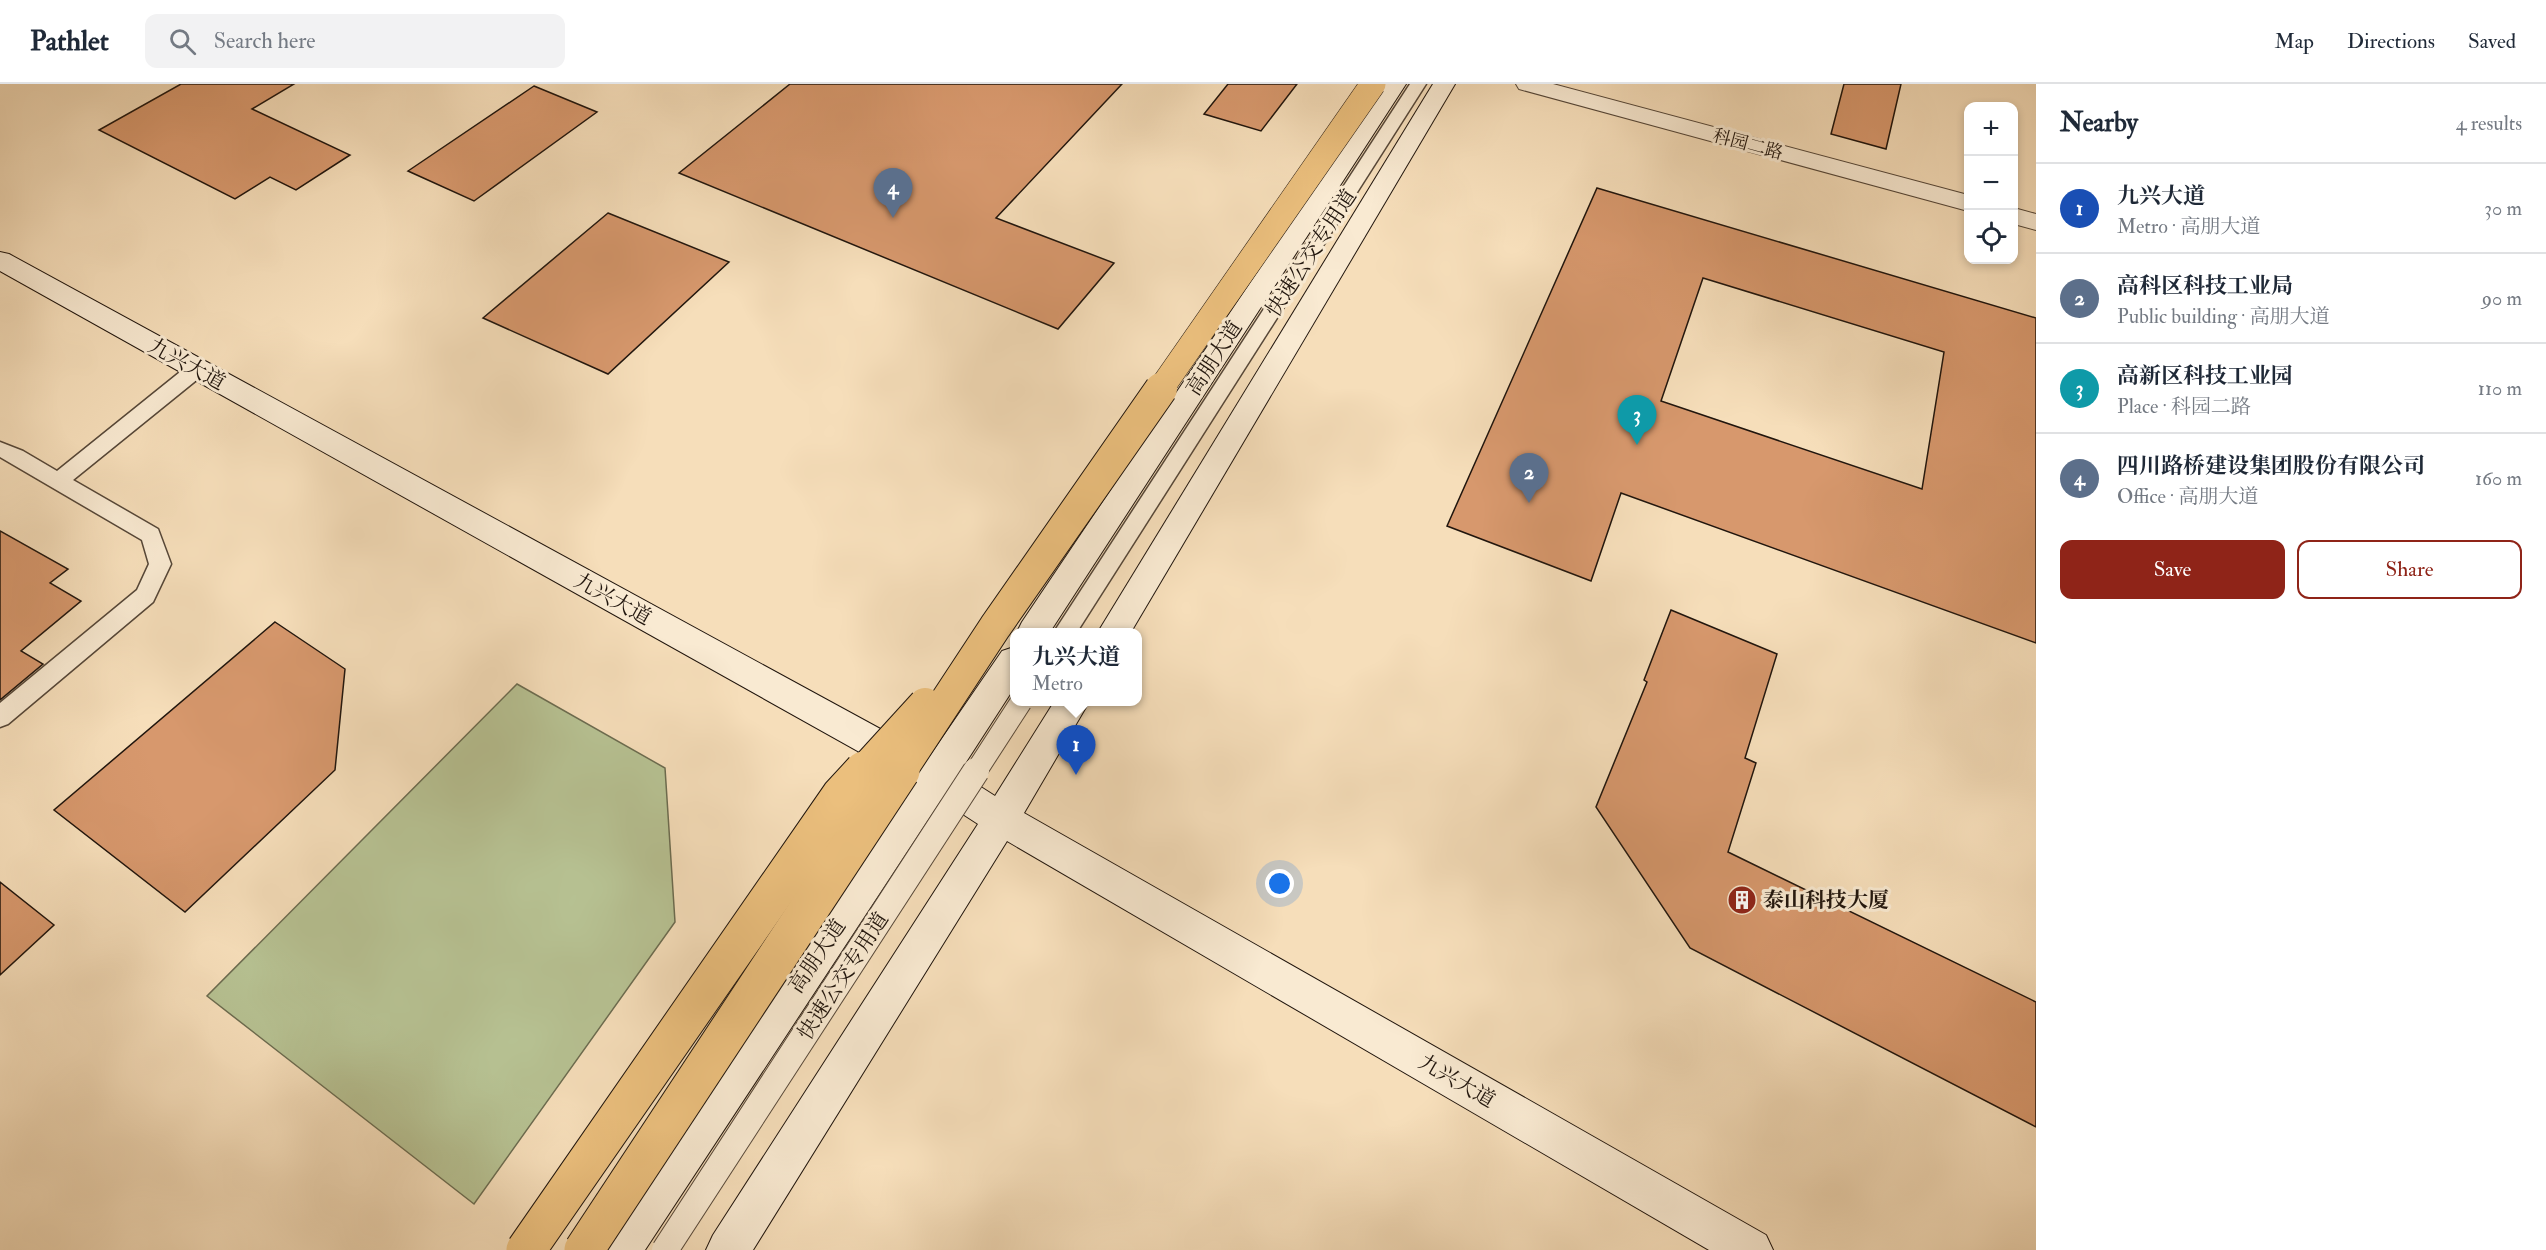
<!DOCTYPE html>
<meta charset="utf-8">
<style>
body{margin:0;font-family:"IM FELL Double Pica","Noto Serif SC",serif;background:#f2f2f3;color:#1f2937}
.controls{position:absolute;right:18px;top:18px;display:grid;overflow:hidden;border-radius:12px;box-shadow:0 3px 9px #0003}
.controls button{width:54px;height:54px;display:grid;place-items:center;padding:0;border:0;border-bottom:2px solid #e0e1e3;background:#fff;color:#1f2937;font:30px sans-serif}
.you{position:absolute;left:1280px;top:800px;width:21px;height:21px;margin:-15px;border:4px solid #fff;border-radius:50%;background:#1a73e8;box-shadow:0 0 0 9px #1a73e833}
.badge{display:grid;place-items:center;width:39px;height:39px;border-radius:50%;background:#8f2418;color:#fff;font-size:20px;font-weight:700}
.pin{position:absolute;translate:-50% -50px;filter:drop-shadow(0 2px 3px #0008)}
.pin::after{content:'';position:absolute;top:32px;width:21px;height:18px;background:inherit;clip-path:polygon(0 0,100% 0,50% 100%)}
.popup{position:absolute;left:1010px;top:544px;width:132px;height:78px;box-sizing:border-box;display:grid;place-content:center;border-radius:12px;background:#fff;filter:drop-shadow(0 2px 4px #0005);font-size:20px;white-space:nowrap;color:#747a83}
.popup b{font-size:22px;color:#1f2937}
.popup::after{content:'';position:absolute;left:50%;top:100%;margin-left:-12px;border:12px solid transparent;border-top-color:#fff}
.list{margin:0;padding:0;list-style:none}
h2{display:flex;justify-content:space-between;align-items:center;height:78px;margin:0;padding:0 24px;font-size:26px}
h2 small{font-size:20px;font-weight:400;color:#747a83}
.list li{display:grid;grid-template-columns:39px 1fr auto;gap:18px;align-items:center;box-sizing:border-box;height:90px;padding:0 24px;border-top:2px solid #e0e1e3}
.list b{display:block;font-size:22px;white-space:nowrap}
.list p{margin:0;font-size:20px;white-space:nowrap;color:#747a83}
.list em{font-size:20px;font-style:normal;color:#747a83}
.actions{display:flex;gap:12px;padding:18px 24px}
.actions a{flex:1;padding:14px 0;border:2px solid #8f2418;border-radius:12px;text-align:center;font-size:21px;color:#8f2418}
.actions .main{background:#8f2418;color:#fff}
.icon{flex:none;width:33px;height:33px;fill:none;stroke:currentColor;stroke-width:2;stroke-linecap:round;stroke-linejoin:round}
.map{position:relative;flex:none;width:2036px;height:1166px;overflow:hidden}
header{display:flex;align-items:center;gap:36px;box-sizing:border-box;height:84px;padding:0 30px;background:#fff;border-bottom:2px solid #e0e1e3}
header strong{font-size:28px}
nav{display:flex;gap:33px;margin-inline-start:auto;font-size:21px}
.search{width:420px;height:54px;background:#f2f2f3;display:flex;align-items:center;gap:15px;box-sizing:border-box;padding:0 21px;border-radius:12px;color:#747a83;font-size:22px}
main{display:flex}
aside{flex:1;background:#fff}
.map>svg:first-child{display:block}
</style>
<header>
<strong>Pathlet</strong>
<div class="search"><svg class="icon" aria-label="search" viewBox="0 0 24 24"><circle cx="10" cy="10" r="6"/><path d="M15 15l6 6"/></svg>Search here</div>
<nav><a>Map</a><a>Directions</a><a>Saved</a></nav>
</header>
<main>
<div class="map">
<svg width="2036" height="1166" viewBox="0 0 2036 1166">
<rect width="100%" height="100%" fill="#f6deba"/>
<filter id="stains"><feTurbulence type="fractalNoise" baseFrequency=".00333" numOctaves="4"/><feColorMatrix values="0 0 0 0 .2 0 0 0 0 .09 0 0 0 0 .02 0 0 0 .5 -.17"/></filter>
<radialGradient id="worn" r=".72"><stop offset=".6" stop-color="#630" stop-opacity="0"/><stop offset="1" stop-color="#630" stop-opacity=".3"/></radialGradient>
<polygon fill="#b7c293" stroke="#6c6c50" stroke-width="1.5" points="517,600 665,684 675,838 474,1120 207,912"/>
<g fill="#d7986d" stroke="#20150d" stroke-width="1.5" fill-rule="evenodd">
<polygon points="181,0 294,0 252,25 350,71 296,106 270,93 235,115 99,46"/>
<polygon points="790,0 1122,0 996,134 1114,179 1058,245 679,89"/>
<polygon points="1228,0 1297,0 1261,47 1204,30"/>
<polygon points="1844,0 1901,0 1886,65 1831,50"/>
<polygon points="534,2 597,28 474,117 408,87"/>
<path d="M1597,104L2036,234V559L1621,409L1591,497L1447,442ZM1703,194L1944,268L1922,405L1661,317Z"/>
<polygon points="608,129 729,178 608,290 483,234"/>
<polygon points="0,447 68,485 50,499 81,517 21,567 43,580 0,616"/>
<polygon points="1671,526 1777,570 1745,674 1756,679 1728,768 2036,918 2036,1043 1690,864 1596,723 1647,598 1644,596"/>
<polygon points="275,538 345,585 335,686 185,828 54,726"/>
<polygon points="0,798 54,841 0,891"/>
</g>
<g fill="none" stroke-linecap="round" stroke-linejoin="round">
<g stroke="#564738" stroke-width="3">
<g id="service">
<polygon points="1410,0 1426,0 1077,548 1054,548"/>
<polygon points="197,278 204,280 206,285 204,290 73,396 158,445 171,480 153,518 8,640 0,643 0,619 137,506 149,480 142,456 0,373 0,358 23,367 57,387 190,280"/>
</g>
</g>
<g stroke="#564738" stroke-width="2">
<g id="minor">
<polygon points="1516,0 1553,0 1968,111 1968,127 1519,5"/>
<polygon points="2014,124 2036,130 2036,146 2014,140"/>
</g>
</g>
<g stroke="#20150d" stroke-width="2">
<g id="secondary">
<polygon points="1384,0 1406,0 1050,548 1017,548 1022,538"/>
<polygon points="1433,0 1455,0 1131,548 1098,548"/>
<polygon points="0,168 9,170 930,672 1002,567 1014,563 1014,604 959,689 995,712 1054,618 1089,618 1024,729 1766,1151 1773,1166 1709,1166 1007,757 753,1166 706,1166 713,1151 978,740 941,716 645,1166 597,1166 604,1151 913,698 0,187"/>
</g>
</g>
<use href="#service" fill="#f9ead2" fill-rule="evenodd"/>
<use href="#minor" fill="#f9ead2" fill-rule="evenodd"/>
<use href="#secondary" fill="#f9ead2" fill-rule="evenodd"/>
<g stroke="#564738" stroke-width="23" stroke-linecap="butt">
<polyline id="service-bridge-far1" points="975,689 1021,618"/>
</g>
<g stroke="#564738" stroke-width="28" stroke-linecap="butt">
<polyline id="service-bridge" points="665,1166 976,687"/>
</g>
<g stroke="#20150d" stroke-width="26" stroke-linecap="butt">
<polyline id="trunk-bridge-far2" points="1160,306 1373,0"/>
</g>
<g stroke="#20150d" stroke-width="34" stroke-linecap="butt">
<g id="trunk-bridge-far1">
<polyline points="862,689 925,620"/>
<polyline points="899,689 995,543 1161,305"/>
</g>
</g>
<g stroke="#20150d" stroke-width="41" stroke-linecap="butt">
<g id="trunk-bridge">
<polyline points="526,1166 841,712 864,687"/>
<polyline points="584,1166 900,687"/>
</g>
</g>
<use href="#service-bridge-far1" stroke="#f9ead2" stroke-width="21"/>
<use href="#service-bridge" stroke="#f9ead2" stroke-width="26"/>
<use href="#trunk-bridge-far2" stroke="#ebbf7d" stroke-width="25"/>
<use href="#trunk-bridge-far1" stroke="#ebbf7d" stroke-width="32"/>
<use href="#trunk-bridge" stroke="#ebbf7d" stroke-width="39"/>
</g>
<defs>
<g id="building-disc" transform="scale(1.5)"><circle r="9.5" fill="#8f2418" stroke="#f9ead2"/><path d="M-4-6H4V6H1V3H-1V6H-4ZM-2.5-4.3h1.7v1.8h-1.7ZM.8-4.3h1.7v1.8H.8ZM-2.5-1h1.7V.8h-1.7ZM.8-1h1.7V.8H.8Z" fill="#fff"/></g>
</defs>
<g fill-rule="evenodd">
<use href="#building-disc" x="1742" y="816"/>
</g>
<g text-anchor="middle" stroke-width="6" stroke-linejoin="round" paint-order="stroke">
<g font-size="18" fill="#20150d" stroke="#f9ead2">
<text transform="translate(1748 60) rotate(15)" y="6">科园二路</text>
</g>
<g font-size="21" fill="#20150d" stroke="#f9ead2">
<text transform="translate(1311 169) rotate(-57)" y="7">快速公交专用道</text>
<text transform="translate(1214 274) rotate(-57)" y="7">高朋大道</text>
<text transform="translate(187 280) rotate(29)" y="7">九兴大道</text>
<text transform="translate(613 515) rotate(29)" y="7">九兴大道</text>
<text transform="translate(817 872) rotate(-56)" y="7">高朋大道</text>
<text transform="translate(843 892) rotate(-57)" y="7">快速公交专用道</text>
<text transform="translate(1457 997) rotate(30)" y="7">九兴大道</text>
</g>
<g font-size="21" font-weight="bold" fill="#20150d" stroke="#f9ead2" text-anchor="start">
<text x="1763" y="823">泰山科技大厦</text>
</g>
</g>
<rect width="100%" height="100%" filter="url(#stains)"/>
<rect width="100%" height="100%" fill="url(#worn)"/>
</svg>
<div class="controls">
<button>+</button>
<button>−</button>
<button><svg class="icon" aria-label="locate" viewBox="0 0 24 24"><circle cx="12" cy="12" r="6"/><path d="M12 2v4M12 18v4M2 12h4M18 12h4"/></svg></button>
</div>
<div class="you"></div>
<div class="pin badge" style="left:1076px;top:691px;background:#1a4fb4">1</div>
<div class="popup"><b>九兴大道</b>Metro</div>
<div class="pin badge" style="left:1529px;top:419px;background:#5c6f8a">2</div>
<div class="pin badge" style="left:1637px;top:361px;background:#0f9aa8">3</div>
<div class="pin badge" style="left:893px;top:134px;background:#5c6f8a">4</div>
</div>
<aside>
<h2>Nearby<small>4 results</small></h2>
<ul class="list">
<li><span class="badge" style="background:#1a4fb4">1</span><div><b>九兴大道</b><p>Metro · 高朋大道</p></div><em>30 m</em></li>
<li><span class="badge" style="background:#5c6f8a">2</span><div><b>高科区科技工业局</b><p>Public building · 高朋大道</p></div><em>90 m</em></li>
<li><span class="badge" style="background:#0f9aa8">3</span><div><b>高新区科技工业园</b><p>Place · 科园二路</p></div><em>110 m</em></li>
<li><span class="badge" style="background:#5c6f8a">4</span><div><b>四川路桥建设集团股份有限公司</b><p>Office · 高朋大道</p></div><em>160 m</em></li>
</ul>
<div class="actions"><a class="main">Save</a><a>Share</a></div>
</aside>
</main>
